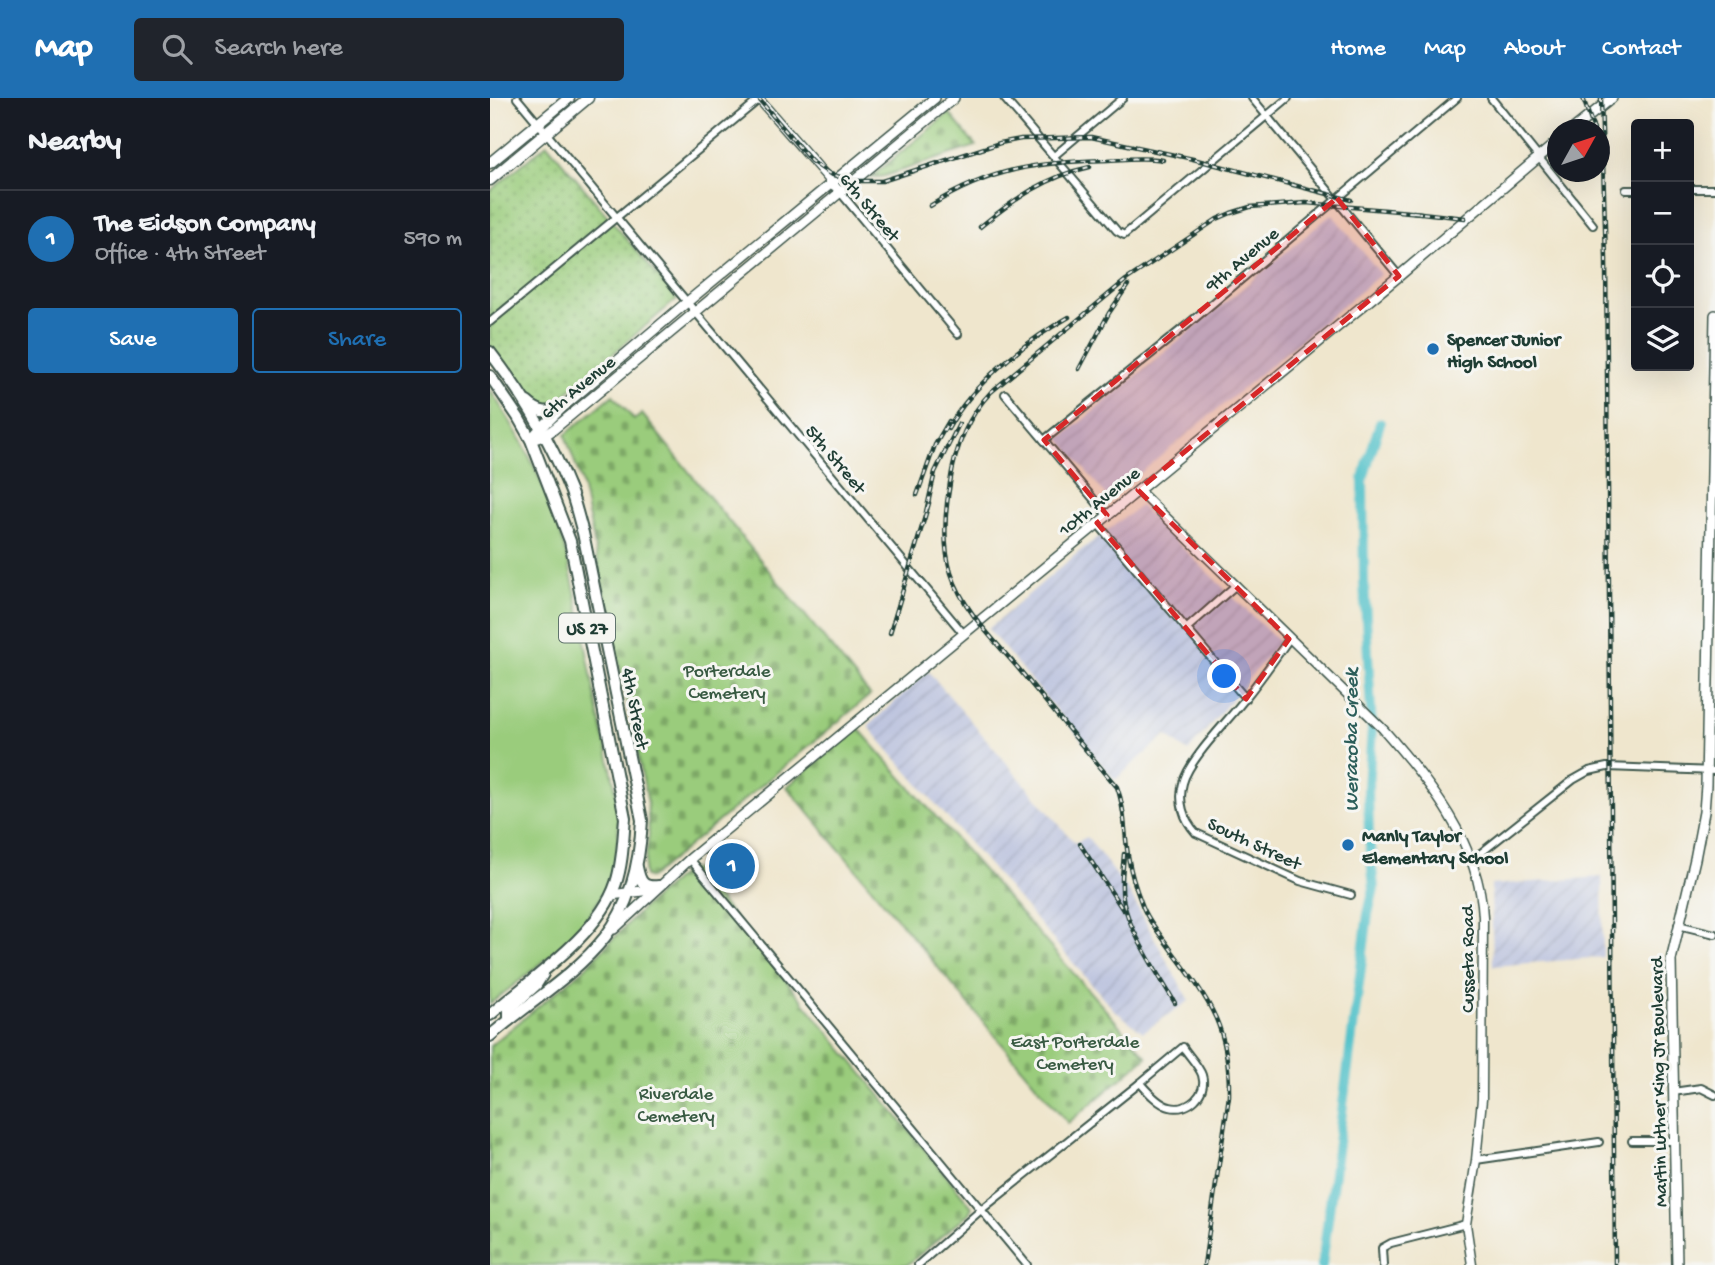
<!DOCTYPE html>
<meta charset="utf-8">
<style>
body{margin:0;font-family:"Gochi Hand",sans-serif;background:#20242c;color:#f1f3f6}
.controls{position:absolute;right:21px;top:21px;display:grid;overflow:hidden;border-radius:7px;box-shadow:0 7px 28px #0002}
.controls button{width:63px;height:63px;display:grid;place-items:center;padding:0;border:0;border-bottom:2px solid #363941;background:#171b24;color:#f1f3f6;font:35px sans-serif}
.compass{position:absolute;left:1057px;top:21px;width:63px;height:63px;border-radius:50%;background:#171b24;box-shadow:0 7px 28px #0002;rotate:50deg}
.you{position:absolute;left:735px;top:579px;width:24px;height:24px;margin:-18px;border:5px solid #fff;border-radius:50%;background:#1a73e8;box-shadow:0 0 0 10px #1a73e833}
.badge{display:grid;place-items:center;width:46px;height:46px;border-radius:50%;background:#1f6fb2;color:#fff;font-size:23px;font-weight:700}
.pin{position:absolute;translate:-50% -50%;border:4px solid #fff;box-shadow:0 2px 7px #0006}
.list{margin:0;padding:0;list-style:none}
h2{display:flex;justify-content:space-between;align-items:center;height:91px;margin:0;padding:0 28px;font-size:30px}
h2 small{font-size:23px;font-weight:400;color:#9ea1a6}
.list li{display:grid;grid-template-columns:46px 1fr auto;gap:21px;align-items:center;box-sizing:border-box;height:98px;padding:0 28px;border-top:2px solid #363941}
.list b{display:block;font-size:26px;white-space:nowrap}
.list p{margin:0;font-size:23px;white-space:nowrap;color:#9ea1a6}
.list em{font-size:23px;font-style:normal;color:#9ea1a6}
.actions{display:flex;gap:14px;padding:21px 28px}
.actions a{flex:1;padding:16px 0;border:2px solid #1f6fb2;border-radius:7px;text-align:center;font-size:24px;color:#1f6fb2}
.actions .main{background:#1f6fb2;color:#fff}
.icon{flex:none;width:38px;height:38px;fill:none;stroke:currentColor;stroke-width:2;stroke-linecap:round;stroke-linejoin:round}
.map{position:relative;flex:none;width:1225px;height:1167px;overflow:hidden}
header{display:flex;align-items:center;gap:42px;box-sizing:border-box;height:98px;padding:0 35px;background:#1f6fb2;color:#fff}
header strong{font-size:33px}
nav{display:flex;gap:38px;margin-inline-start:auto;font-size:24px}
.search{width:490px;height:63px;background:#20242c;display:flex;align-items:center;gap:18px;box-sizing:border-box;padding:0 24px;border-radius:7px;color:#9ea1a6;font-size:26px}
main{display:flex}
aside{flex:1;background:#171b24}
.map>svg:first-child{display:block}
</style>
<header>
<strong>Map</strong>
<div class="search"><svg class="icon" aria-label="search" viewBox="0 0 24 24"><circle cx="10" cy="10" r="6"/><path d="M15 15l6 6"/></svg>Search here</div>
<nav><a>Home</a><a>Map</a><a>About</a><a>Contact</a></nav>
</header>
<main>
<aside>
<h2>Nearby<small></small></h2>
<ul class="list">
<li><span class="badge">1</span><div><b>The Eidson Company</b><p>Office · 4th Street</p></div><em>590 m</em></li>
</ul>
<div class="actions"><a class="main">Save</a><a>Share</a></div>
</aside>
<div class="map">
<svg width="1225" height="1167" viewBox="0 0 1225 1167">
<defs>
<pattern id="industrial-furrows" width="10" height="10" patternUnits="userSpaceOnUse" patternTransform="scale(1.75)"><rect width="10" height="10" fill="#bcc3de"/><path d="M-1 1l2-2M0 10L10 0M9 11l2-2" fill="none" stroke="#a1a8bf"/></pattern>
<pattern id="grass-dots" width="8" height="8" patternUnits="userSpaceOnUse" patternTransform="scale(1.75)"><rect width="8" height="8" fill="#9acc7c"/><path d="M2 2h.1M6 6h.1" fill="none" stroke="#7da766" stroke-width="1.8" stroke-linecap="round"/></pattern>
<pattern id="cemetery-stones" width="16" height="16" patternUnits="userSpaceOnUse" patternTransform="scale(1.75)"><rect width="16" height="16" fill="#9acc7c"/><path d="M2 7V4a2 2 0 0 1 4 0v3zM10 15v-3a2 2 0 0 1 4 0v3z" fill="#7da766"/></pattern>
</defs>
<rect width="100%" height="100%" fill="#f6f6f2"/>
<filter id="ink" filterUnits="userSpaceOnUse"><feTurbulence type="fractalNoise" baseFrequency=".0143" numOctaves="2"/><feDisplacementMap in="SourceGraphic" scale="14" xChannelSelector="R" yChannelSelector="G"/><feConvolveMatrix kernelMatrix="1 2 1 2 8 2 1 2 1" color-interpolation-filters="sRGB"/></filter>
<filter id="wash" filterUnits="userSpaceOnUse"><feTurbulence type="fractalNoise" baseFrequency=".00686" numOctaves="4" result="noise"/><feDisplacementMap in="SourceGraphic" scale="28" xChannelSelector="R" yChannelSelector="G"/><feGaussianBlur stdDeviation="1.57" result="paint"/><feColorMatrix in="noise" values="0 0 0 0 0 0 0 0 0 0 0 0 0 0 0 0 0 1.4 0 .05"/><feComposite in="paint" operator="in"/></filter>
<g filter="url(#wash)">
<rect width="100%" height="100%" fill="#efe6cd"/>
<g fill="url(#industrial-furrows)">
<polygon points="842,116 891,176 619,401 570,341"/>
<polygon points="650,408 789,544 698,654 676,637 625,682 498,531 590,453"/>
<polygon points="438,573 585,745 597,739 638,792 699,903 653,934 624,912 378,628"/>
<polygon points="1112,779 1113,859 1003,868 1001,787"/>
</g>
<polygon fill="url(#grass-dots)" stroke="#5c8458" stroke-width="2" points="57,46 187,201 63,307 56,310 40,299 0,250 0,93"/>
<g fill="url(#cemetery-stones)" stroke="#5c8458" stroke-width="2">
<polygon points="459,15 486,48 394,78 380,80"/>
<polygon points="123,297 144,322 152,316 380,597 160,780 155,778 154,773 159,737 157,701 91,382 75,337"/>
<polygon points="368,630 657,959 578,1025 297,689"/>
<polygon points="198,771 205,772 482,1109 479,1115 417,1167 0,1167 0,948 93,872 153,810"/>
</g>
<path fill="#9acc7c" stroke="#5c8458" stroke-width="2" d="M0,292C28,333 51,378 67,425C87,487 96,554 109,618C117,656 131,699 128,738C127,756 122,774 115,790C94,839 40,873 0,906Z"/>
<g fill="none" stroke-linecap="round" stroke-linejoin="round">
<polyline stroke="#54c2ca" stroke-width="10" points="832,1167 878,816 884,790 879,739 878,690 882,632 874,483 873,381 890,325"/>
</g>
</g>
<g filter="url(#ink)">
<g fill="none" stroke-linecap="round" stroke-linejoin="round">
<g stroke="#3e564b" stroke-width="10">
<g id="minor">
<polyline points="27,0 473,535"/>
<polyline points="514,0 627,133 634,137 798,0"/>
<polyline points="762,0 909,178"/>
<polyline points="1001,0 1103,127"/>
<polyline points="564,58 633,0"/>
<polyline points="1199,91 1225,91"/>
<polyline points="1136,92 1146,92"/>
<polyline points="350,94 468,236"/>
<polyline points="0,224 271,0"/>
<polyline points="515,296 617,417"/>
<polyline points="554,342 697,227 967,0"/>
<polyline points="607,425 756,601"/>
<polyline points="696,531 746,487"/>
<path d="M799,541C785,561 770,582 754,602C738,623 699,661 693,685C688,703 693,721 706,735L810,783L861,797"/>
<polyline points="200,761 537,1167"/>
<polyline points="982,762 1083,682 1099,673 1117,669 1225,673"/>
<polyline points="1188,827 1225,836"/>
<path d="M693,949C698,957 709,968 712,977C718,996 698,1014 680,1009C669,1007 657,993 650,985Z"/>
<polyline points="1183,994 1211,990 1225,997"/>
<polyline points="1142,1043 1184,1043"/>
<polyline points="986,1062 1109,1044"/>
<polyline points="428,1167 491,1112 650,985"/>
<polyline points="893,1167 892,1150 901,1145 976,1126"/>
</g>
</g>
<g stroke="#3e564b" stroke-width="11">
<g id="tertiary">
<polyline points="268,0 350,94"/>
<path d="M648,392L893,631C939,683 990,746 993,819L992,1001L986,1062L976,1126L982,1167"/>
</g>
</g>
<g stroke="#3e564b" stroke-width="12">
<g id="secondary">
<polyline points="1082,32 1122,0"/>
<polyline points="46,335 75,307 196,205 445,0"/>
<polyline points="41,342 54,338 64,331 464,0"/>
<polyline points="121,797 160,792 168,788"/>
<polyline points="124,831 200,761 909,178 1068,43"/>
<polyline points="1187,1167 1181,862 1205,761 1214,714 1216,687 1225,217"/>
</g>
</g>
<g stroke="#3e564b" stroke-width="13">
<g id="primary">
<polyline points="0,65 79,0"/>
<polyline points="0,82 98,0"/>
</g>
</g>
<g stroke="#3e564b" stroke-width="14">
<g id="trunk">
<path d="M0,254C31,294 59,340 78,387C85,402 88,419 93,435L152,722C150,763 141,806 115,839C85,877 37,906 0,938"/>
<path d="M0,278L28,319L41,342L80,443L135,720C133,741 133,764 126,785C109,837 41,881 0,917"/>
<path d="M37,304C50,316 59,316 75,307"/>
<path d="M147,769C150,784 153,790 169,788"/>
<polyline points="19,922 19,911 46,887 53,876"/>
</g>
</g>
<use href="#minor" stroke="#fff" stroke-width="6"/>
<use href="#tertiary" stroke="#fff" stroke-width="8"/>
<use href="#secondary" stroke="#fff" stroke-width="9"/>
<use href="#primary" stroke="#fff" stroke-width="10"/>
<use href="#trunk" stroke="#fff" stroke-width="10"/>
<g stroke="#1f3d34" stroke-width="4.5">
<g id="rail">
<polyline points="268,0 321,63 340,76 363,83 392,83 510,45 531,41 601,39 703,61 861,102"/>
<polyline points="1093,0 1104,32"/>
<polyline points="1111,0 1116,161 1125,1167"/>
<path d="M440,108C501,70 548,64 618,62C636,61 655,59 673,62"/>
<polyline points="923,114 975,120"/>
<path d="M490,129C523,102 557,78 600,69"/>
<polyline points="589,271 619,215 638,187"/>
<path d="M458,331C481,287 536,243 579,219"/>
<polyline points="427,397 445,347 459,323"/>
<polyline points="436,414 445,374 469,326"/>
<polyline points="400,535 439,405"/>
<polyline points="590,746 633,812"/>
<path d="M634,756C633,771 630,786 633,801C638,832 669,877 685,905"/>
<path d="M714,1167L739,998C740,930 721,905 682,853C671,837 657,822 651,804C646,791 641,776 639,763C634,738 636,713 627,689C594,650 561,610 528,570C503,541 473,512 461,475C452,446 455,413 460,385C465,351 477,319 501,294L636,182L727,121L741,115L760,109L816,105L931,115"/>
</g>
</g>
<use href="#rail" stroke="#f6f6f2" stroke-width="2" stroke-dasharray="5" stroke-linecap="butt"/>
</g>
</g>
<path fill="#d62828" fill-opacity="0.2" stroke="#d62828" stroke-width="5" stroke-dasharray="14 9" stroke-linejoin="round" d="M847,100L909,178L648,392L799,541L756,601L607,425L617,417L554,342Z"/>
<g fill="#1f6fb2" stroke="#f6f6f2" stroke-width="2.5">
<circle cx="943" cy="251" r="7"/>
<circle cx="858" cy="747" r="7"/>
</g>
<g text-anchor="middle" stroke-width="6" stroke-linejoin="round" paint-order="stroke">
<rect fill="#f6f6f2" stroke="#60746d" stroke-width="2" x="69" y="515.5" width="56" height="29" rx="5"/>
<g font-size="18" font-weight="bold" fill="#1f3d34">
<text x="97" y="536">US 27</text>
</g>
<g font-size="19" fill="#1f3d34" stroke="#f6f6f2">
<text transform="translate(381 108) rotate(50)" y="7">6th Street</text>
<text transform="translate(751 160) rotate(-40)" y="7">9th Avenue</text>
<text transform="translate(87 288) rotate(-39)" y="7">6th Avenue</text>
<text transform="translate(347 360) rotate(50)" y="7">5th Street</text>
<text transform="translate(608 402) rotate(-39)" y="7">10th Avenue</text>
<text transform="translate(147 610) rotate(79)" y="7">4th Street</text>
<text transform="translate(765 744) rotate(25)" y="7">South Street</text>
<text transform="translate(976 861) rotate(-90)" y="7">Cusseta Road</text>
<text transform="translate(1167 984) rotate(-91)" y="7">Martin Luther King Jr Boulevard</text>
</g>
<g font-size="19" font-weight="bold" fill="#1f3d34" stroke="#f6f6f2" text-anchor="start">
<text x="957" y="247">Spencer Junior<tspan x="957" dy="22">High School</tspan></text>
<text x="872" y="743">Manly Taylor<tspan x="872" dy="22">Elementary School</tspan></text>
</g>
<g font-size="19" fill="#385a42" stroke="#f6f6f2">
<text x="237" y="578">Porterdale<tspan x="237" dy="22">Cemetery</tspan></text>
<text x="585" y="949">East Porterdale<tspan x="585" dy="22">Cemetery</tspan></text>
<text x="186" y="1001">Riverdale<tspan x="186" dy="22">Cemetery</tspan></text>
</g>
<g font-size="21" font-style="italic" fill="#2c5e5a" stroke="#f6f6f2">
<text transform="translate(860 642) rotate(-90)" y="7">Weracoba Creek</text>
</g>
</g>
</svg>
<div class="controls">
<button>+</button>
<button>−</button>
<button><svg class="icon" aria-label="locate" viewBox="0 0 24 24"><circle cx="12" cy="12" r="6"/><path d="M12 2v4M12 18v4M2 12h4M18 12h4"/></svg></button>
<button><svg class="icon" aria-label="layers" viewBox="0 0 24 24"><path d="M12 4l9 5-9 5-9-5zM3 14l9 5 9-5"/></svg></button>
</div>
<svg class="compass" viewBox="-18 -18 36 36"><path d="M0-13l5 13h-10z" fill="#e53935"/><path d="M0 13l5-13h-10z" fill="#9ea1a6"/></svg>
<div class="you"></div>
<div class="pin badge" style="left:242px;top:768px">1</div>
</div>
</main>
